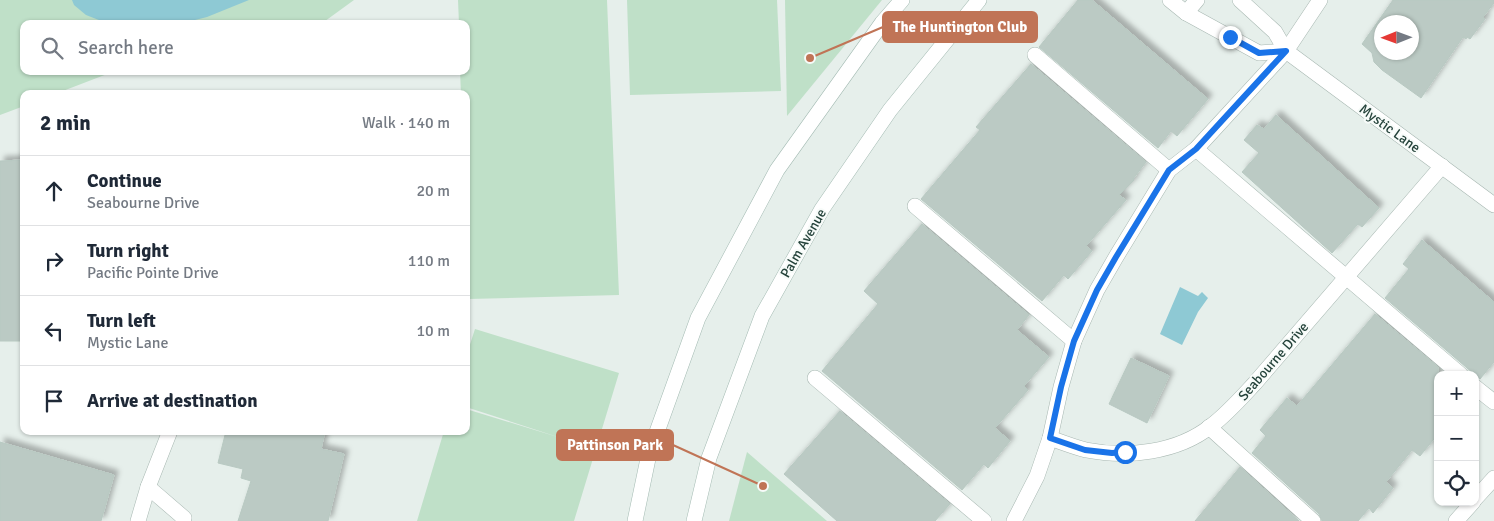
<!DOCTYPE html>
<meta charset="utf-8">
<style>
body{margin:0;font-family:Signika,sans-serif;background:#f6f6f7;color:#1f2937}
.controls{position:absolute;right:15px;bottom:15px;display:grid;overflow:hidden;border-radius:10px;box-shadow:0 1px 4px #0004}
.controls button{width:45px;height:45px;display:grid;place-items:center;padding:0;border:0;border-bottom:1px solid #e0e1e3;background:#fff;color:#1f2937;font:25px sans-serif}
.compass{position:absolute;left:1374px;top:15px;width:45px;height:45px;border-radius:50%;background:#fff;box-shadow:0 1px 4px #0004;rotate:269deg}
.stop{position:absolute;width:15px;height:15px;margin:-11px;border:4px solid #1a73e8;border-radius:50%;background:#fff}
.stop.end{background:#1a73e8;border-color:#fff;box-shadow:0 1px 5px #0008}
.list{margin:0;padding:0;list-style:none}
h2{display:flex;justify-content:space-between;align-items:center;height:65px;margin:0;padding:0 20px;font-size:21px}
h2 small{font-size:16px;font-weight:400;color:#747a83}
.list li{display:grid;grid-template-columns:32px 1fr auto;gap:15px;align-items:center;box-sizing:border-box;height:70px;padding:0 20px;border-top:1px solid #e0e1e3}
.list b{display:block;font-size:19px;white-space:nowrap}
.list p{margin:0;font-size:16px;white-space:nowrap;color:#747a83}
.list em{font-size:16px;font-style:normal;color:#747a83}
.icon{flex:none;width:28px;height:28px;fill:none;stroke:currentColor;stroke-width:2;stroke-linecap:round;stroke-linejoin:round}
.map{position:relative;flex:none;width:1494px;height:521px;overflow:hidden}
.search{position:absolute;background:#fff;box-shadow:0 1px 4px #0004;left:20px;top:20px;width:450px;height:55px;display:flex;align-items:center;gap:12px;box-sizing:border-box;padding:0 18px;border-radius:10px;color:#747a83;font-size:19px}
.panel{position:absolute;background:#fff;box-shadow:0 1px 4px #0004;left:20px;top:90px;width:450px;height:345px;border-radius:10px}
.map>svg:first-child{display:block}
</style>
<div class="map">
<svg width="1494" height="521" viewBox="0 0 1494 521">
<defs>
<filter id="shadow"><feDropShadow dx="4.5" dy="-4.5" stdDeviation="2.5" flood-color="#0004"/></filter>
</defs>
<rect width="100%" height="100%" fill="#e6efeb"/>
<g fill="#bfe0c8">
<polygon points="0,0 354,0 321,24 24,24 24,71 115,71 55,94 24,94 24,106 0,115"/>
<polygon points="458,0 607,0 619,295 468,299 466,242 466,94 461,94 460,71 466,71 466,24 459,24"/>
<polygon points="627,0 777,0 781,91 630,95"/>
<polygon points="785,0 882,0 787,116"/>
<polygon points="475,329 619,373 574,521 417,521 444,431 466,431 466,409 561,438 466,407 466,357"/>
<polygon points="747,452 827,521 729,521"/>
</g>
<g fill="#8ec9d4">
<polygon points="72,0 249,0 207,17 179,24 118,24 104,22 86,15 74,5"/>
<polygon points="1180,287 1198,296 1202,292 1208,298 1198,312 1182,345 1160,334"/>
</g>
<g fill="#bbcac4" stroke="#b8c9c2" fill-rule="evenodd" filter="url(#shadow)">
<polygon points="1078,0 1092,0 1208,99 1177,136 1171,131 1158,148 1039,47"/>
<path d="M1393,0H1494V3L1483,17L1485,19L1470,39L1467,37L1466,39L1463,37L1421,98L1382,70L1374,62L1372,53L1362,44ZM1382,22H1412V52H1382Z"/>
<polygon points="1031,64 1146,162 1133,179 1134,180 1119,195 1126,200 1086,246 1092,251 1068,279 1064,275 1042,301 921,199 980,130 976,127"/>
<polygon points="1276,115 1379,208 1362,227 1358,224 1332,253 1242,172 1259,153 1244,140 1257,125 1264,129"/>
<polygon points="24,160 24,341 0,341 0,161"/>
<polygon points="922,224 1029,315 1017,330 1049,357 1024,386 1028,390 995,428 1010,441 988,468 984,464 962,490 822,371 878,304 864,291"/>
<polygon points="1422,240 1494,302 1494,362 1480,379 1385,298 1409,269 1403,264"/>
<polygon points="1375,314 1438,367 1438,434 1420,456 1412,450 1386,482 1393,488 1373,513 1369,508 1358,521 1322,521 1319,514 1252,453 1266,436 1260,430 1287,398 1297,406"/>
<polygon points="1131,358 1169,376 1147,423 1109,404"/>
<polygon points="840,411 950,504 935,521 837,521 784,474"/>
<polygon points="226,431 325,431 321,449 344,454 328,521 238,521 251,481 241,478 243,469 218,463"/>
<polygon points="0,442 114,475 101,521 0,521"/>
<polygon points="1240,467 1299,521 1195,521"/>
</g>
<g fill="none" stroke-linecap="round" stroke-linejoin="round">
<g stroke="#a8b8b2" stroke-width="16">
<g id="lane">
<polyline points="1035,55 1169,170"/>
<polyline points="1196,149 1461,375"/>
<polyline points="915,206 1074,341"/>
<polyline points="815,378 984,521"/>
<polyline points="1475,387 1494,402"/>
<polyline points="1209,427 1313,521"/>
<path d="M1050,438C1061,442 1074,447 1086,450C1127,458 1177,453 1211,426C1227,414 1241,398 1255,383L1442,166"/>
<polyline points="148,487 184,518 183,521"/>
<polyline points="1475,499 1494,478"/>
<polyline points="1014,521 1037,476 1050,438 1061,387 1074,341 1097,290 1116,257 1169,170 1196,149 1286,51"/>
<polyline points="1456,521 1473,502"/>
</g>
</g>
<g stroke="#a8b8b2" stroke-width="16">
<g id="street">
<polyline points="1170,0 1186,13 1259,53 1286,51"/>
<polyline points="1240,0 1275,32 1286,51 1494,205"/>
<polyline points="1186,13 1197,0"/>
<polyline points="1286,51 1320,0"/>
<polyline points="138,521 148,487 170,431"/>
</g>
</g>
<g stroke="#a4bbb3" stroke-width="16">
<g id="secondary">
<polyline points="635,521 649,454 698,318 777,170 882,23 902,0"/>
<polyline points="694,521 709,458 762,316 822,209 890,110 979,0"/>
</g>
</g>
<use href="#lane" stroke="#fff" stroke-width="15"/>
<use href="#street" stroke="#fff" stroke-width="15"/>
<use href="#secondary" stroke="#fff" stroke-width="15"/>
</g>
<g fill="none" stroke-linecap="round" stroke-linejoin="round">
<polyline stroke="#1a73e8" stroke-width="6" points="1125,452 1112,453 1085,450 1050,438 1061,387 1074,341 1097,290 1116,257 1152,198 1169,170 1196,149 1286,51 1259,53 1230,37"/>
</g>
<g text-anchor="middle" stroke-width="4" stroke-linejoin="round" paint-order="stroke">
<g font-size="14" fill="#24423a" stroke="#f7fbf9">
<text transform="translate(1390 128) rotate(36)" y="5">Mystic Lane</text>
<text transform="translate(803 243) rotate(-60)" y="5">Palm Avenue</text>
<text transform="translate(1273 361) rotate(-49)" y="5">Seabourne Drive</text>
</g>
</g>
<path fill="none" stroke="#c07456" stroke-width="2" d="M810 58L883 27M763 486L673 445"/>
<g fill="#c07456" stroke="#f7fbf9" stroke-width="2">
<circle cx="810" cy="58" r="5"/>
<circle cx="763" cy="486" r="5"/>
</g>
<g fill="#c07456" stroke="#c07456" stroke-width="2">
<rect x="883" y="12" width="154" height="30" rx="5"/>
<rect x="557" y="430" width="116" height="30" rx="5"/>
</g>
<g font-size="15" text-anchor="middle" font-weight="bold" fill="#fff">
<text x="960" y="32">The Huntington Club</text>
<text x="615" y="450">Pattinson Park</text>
</g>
</svg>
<div class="controls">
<button>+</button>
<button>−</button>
<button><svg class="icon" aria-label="locate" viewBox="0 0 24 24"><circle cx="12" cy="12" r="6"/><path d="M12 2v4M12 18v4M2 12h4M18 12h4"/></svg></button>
</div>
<svg class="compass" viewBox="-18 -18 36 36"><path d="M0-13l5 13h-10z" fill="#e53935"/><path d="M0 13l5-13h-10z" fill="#747a83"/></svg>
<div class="stop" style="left:1125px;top:452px"></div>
<div class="stop end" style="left:1230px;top:37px"></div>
<div class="search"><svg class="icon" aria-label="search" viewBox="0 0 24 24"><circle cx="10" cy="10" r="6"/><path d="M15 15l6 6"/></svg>Search here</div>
<section class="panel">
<h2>2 min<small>Walk · 140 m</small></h2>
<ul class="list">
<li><svg class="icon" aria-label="ahead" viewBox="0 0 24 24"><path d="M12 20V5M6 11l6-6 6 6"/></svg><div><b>Continue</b><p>Seabourne Drive</p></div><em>20 m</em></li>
<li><svg class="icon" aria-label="right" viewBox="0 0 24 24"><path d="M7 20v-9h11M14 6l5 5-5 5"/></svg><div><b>Turn right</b><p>Pacific Pointe Drive</p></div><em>110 m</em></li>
<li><svg class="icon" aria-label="left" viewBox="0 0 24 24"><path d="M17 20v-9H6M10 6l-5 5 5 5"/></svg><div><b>Turn left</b><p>Mystic Lane</p></div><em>10 m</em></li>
<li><svg class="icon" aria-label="arrive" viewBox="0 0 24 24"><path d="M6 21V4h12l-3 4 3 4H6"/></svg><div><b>Arrive at destination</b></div></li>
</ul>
</section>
</div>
